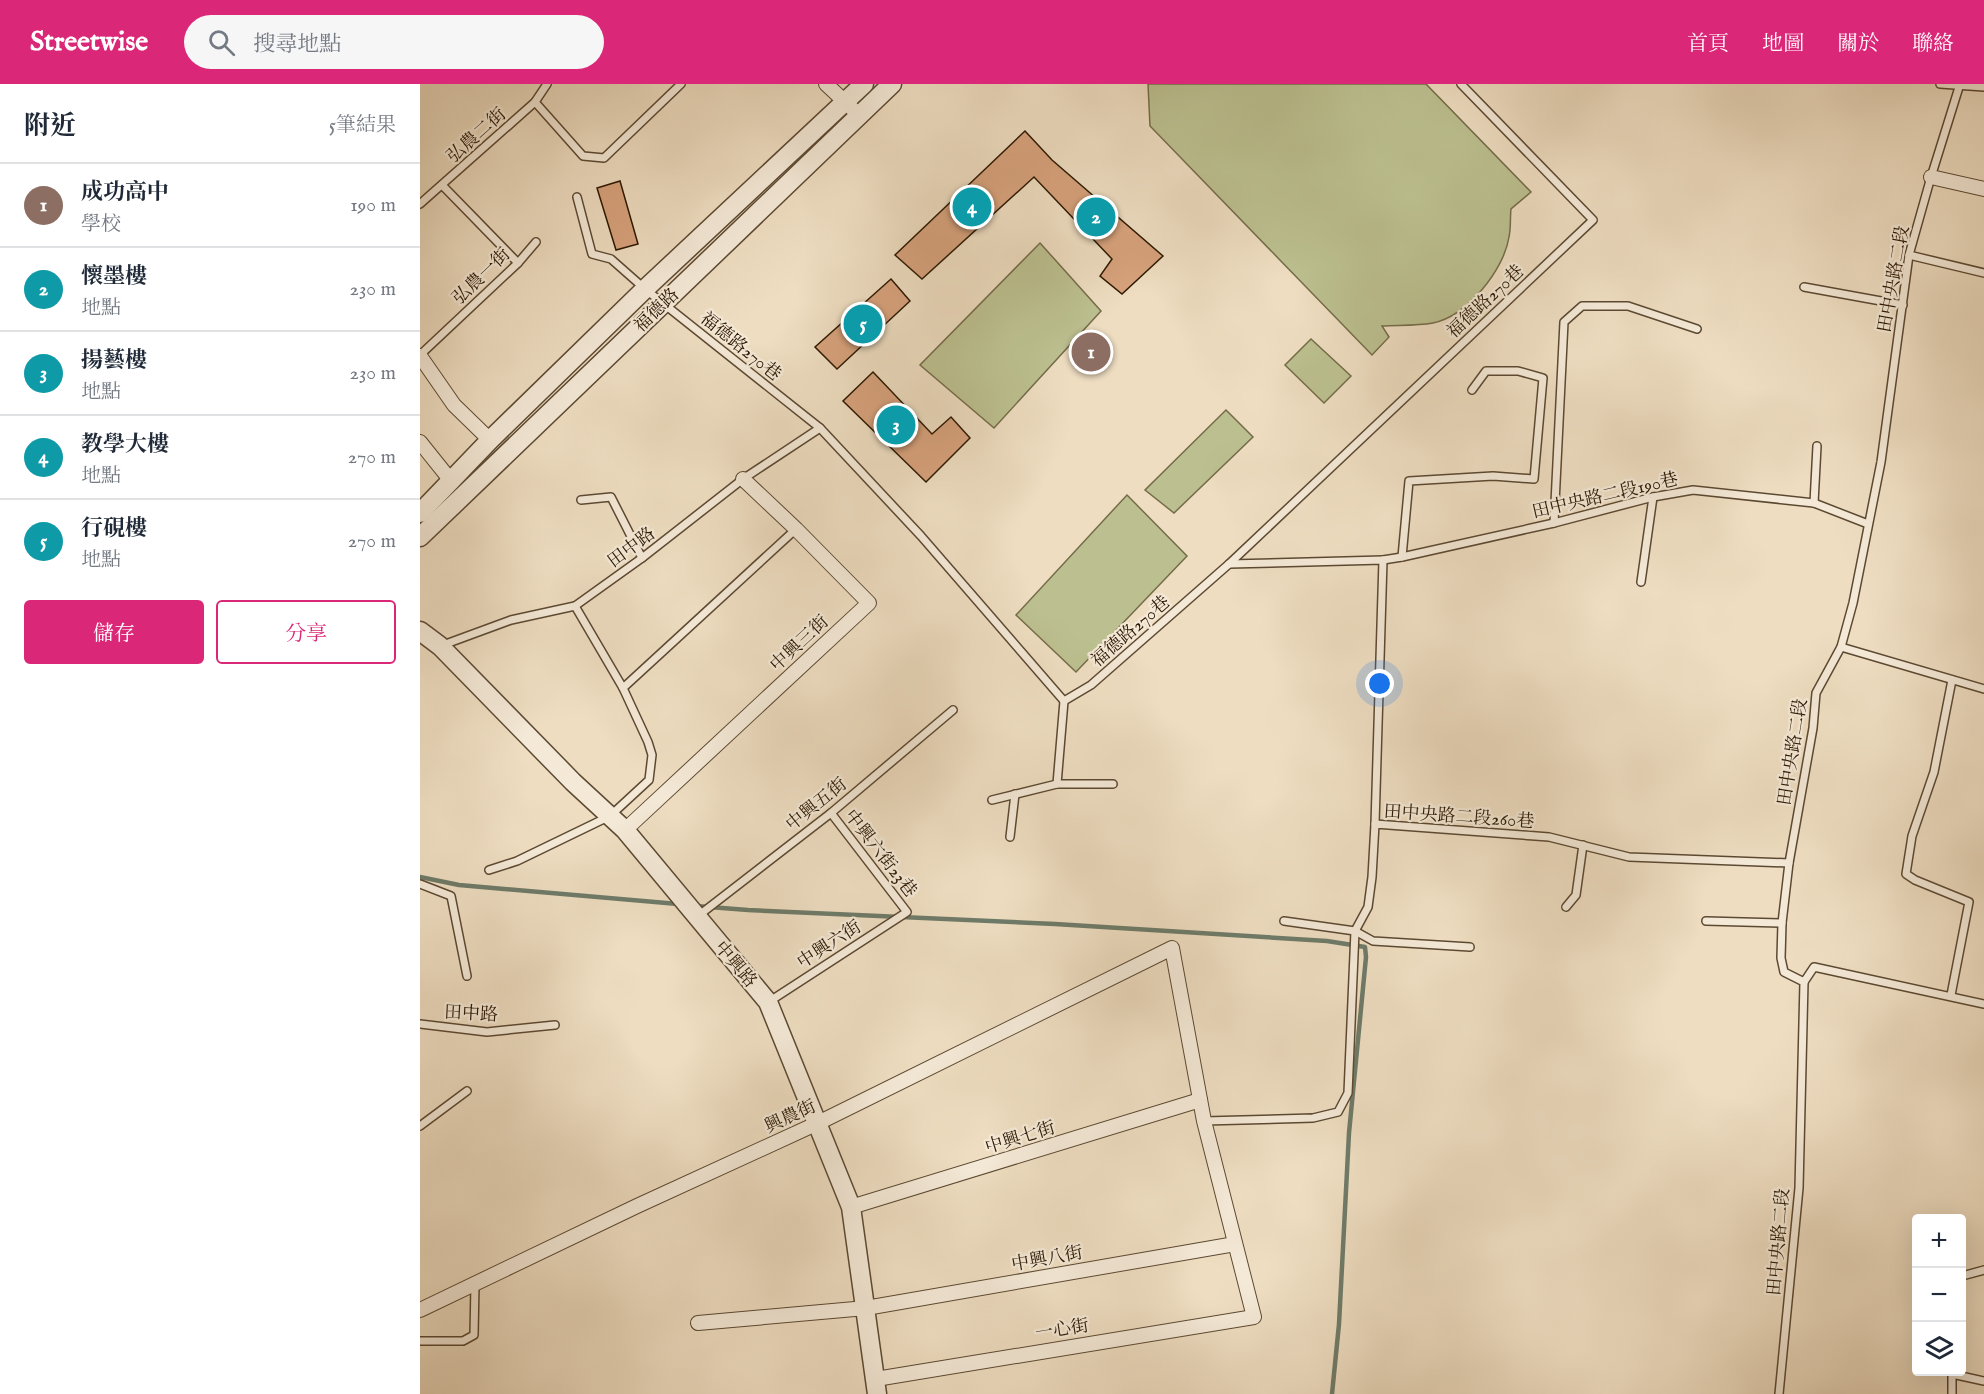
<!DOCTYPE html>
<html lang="zh-TW">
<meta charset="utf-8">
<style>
body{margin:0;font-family:"IM FELL English","Noto Serif TC",serif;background:#f6f6f7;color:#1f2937}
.controls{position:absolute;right:18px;bottom:18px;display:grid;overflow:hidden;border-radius:6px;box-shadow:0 6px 24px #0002}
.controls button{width:54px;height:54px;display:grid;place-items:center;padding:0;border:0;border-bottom:2px solid #e0e1e3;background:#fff;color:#1f2937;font:30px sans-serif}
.you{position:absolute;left:960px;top:600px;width:21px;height:21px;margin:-15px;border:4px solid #fff;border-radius:50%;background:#1a73e8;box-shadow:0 0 0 9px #1a73e833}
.badge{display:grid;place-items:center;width:39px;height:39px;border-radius:50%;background:#db2777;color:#fff;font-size:20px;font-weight:700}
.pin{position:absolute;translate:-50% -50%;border:3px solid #fff;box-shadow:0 2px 6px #0006}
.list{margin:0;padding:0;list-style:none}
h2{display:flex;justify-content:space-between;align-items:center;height:78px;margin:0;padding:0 24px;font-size:26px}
h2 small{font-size:20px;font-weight:400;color:#747a83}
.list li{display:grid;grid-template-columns:39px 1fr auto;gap:18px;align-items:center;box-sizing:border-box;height:84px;padding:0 24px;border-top:2px solid #e0e1e3}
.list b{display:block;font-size:22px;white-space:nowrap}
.list p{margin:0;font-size:20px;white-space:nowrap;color:#747a83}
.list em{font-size:20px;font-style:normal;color:#747a83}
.actions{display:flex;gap:12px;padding:18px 24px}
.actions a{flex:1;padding:14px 0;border:2px solid #db2777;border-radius:6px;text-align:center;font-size:21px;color:#db2777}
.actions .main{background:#db2777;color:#fff}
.icon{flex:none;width:33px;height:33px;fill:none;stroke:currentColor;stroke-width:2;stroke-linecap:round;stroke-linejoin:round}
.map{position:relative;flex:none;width:1564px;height:1310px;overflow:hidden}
header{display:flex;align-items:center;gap:36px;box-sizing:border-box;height:84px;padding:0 30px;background:#db2777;color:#fff}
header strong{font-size:28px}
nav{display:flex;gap:33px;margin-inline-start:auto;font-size:21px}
.search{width:420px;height:54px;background:#f6f6f7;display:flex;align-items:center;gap:15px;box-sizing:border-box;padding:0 21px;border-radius:33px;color:#747a83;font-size:22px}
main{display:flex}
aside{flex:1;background:#fff}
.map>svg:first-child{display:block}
</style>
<header>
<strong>Streetwise</strong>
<div class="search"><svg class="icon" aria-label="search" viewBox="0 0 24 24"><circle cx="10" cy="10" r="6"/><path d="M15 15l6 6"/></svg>搜尋地點</div>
<nav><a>首頁</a><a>地圖</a><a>關於</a><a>聯絡</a></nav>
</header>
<main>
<aside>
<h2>附近<small>5筆結果</small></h2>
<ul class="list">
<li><span class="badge" style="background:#8d6e63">1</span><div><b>成功高中</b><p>學校</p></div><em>190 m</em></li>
<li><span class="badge" style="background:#0f9aa8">2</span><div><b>懷墨樓</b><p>地點</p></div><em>230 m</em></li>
<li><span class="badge" style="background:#0f9aa8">3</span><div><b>揚藝樓</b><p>地點</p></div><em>230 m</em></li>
<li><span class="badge" style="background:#0f9aa8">4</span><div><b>教學大樓</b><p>地點</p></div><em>270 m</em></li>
<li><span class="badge" style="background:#0f9aa8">5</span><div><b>行硯樓</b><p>地點</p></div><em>270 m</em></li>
</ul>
<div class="actions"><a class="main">儲存</a><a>分享</a></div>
</aside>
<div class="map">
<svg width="1564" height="1310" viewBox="0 0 1564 1310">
<rect width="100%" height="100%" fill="#eeddc1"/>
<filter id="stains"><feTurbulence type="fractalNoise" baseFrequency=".00333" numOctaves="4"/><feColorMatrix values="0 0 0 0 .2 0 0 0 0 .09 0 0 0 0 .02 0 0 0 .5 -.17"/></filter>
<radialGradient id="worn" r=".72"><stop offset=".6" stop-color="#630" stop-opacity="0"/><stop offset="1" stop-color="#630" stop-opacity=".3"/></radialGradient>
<g fill="#bcc090" stroke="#746c49" stroke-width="1.5">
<path d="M728,0H1006L1111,108L1091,125C1090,134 1091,144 1089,153C1084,186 1047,232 1013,239C997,242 978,241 962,242L969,253L952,271L730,42Z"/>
<polygon points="620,159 681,227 574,344 500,281"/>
<polygon points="891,255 931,292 904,319 865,281"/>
<polygon points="806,326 833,353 754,429 725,406"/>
<polygon points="707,411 767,472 656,588 596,531"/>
</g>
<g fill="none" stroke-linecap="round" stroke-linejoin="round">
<g stroke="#6e7b69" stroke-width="4.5">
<polyline points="0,793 39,801 258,820"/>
<polyline points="276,822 328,826 635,840 907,857 945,863 946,873 929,1049 919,1240 912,1310"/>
</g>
</g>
<g fill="#d7a27c" stroke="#2c1802" stroke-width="1.5">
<polygon points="605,47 632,76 743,172 702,210 680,192 692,175 614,93 502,195 475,171"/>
<polygon points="200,97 218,160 196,166 177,104"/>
<polygon points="471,195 490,217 417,285 395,263"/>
<polygon points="453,288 512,350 531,333 550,354 506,398 423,317"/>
</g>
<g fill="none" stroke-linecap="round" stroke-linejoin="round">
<g stroke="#5c4932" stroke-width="10">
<g id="service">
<polyline points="1520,0 1564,3"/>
<polyline points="115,18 163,72 184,74 261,0"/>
<polyline points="22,101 98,179"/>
<polyline points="157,113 172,170 191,175 225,205 400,344 501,452 644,617 671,601 809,480 1173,136 1041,0"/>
<polyline points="0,120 115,18 127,0"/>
<polyline points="1489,171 1564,189"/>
<polyline points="1384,203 1483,221"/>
<polyline points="0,271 98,179 116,158"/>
<polyline points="161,416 191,413 222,474"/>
<polyline points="1394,419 1397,362"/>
<polyline points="1134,439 1144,238 1162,222 1208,222 1277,245"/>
<polyline points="982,473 989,397 1073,392 1114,395 1123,294 1098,287 1066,287 1052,306"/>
<polyline points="963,476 982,473 1134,439 1233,413 1273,406 1394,419 1448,440"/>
<polyline points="809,480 963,476 955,740"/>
<polyline points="1221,498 1233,413"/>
<polyline points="23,561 91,536 155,522 222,474 323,395 400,344"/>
<polyline points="1421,563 1564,605"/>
<polyline points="203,604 376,445"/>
<polyline points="637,700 644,617"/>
<polyline points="572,716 637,700 693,700"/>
<polyline points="590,753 595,710"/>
<polyline points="69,786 97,777 190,732 229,696 232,671 228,658 203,604 155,522"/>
<polyline points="0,800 31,812 47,892"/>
<polyline points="1146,823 1156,811 1163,761"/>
<polyline points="278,832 411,729 533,626"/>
<polyline points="864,837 935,847 953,857 1050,863"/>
<polyline points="1286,837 1362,839"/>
<polyline points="1384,898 1394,883 1564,920"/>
<polyline points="1531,911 1549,818 1495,796 1486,790 1492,752 1514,688 1532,596"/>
<polyline points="350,917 487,828 411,729"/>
<polyline points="0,940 67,948 135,941"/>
<polyline points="784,1037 893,1034 918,1028 928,1009 935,847 948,823 952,793 955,740 1129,753 1209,773 1369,779"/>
<polyline points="0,1042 47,1007"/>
<polyline points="1542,1192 1564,1186"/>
<polyline points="0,1257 43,1257 54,1251 55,1200"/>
<polyline points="1532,1290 1564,1297"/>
<polyline points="1359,1310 1379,1104 1384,898 1364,888 1361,874 1362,839 1369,779 1393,644 1396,609 1421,563 1433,519 1461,378 1489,171 1511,93 1540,0"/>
<polyline points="1532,1310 1532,1288"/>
</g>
</g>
<g stroke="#5c4932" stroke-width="16">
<g id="minor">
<polyline points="406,0 440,32"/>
<polyline points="1511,93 1564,105"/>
<polyline points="0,272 34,321 70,356"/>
<polyline points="0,358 32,398"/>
<polyline points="205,746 449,519 376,445 323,395"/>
<polyline points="431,1123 780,1016"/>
<polyline points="0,1226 217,1122 398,1039 752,864 784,1037 834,1233 456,1295"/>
<polyline points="278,1239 446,1224 815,1160"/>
</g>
</g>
<g stroke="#5c4932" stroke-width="21">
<g id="tertiary">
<polyline points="0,429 70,356 225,205 444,0"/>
<polyline points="0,453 472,0"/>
<polyline points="0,547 20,562 153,698 205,746 348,918 431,1123 457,1310"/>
</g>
</g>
<use href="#service" stroke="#f4e9d7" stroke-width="7"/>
<use href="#minor" stroke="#f4e9d7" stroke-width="14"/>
<use href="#tertiary" stroke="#f4e9d7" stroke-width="18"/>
</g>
<g text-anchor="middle" stroke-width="4.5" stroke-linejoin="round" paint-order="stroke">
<g font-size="18" fill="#2c1802" stroke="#f4e9d7">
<text transform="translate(56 51) rotate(-42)" y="6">弘農二街</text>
<text transform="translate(61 192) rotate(-44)" y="6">弘農一街</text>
<text transform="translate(1473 195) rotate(-80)" y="6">田中央路二段</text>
<text transform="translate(1065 217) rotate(-43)" y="6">福德路270巷</text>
<text transform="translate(236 226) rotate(-44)" y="6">福德路</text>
<text transform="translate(321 262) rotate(39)" y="6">福德路270巷</text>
<text transform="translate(1185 411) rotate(-13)" y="6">田中央路二段190巷</text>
<text transform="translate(211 463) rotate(-37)" y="6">田中路</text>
<text transform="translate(710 547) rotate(-41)" y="6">福德路270巷</text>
<text transform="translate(379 559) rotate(-43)" y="6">中興三街</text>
<text transform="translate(1372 668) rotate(-81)" y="6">田中央路二段</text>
<text transform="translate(396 720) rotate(-39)" y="6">中興五街</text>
<text transform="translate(1039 732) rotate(4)" y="6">田中央路二段260巷</text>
<text transform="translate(461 769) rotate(52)" y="6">中興六街23巷</text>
<text transform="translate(409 860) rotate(-33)" y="6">中興六街</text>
<text transform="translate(316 880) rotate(50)" y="6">中興路</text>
<text transform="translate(51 929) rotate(3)" y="6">田中路</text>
<text transform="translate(370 1032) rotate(-25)" y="6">興農街</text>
<text transform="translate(600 1053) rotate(-17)" y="6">中興七街</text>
<text transform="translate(1358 1158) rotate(-85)" y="6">田中央路二段</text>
<text transform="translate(627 1174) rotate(-10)" y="6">中興八街</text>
<text transform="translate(642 1245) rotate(-9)" y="6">一心街</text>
</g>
</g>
<rect width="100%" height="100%" filter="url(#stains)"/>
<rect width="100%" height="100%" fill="url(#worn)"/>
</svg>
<div class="controls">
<button>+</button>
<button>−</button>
<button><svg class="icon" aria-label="layers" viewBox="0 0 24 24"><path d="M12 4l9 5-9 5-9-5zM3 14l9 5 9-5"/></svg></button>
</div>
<div class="you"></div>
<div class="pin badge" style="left:671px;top:268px;background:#8d6e63">1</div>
<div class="pin badge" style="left:676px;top:133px;background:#0f9aa8">2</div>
<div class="pin badge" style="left:476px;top:341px;background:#0f9aa8">3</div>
<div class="pin badge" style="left:552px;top:123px;background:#0f9aa8">4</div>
<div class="pin badge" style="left:443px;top:240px;background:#0f9aa8">5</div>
</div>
</main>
